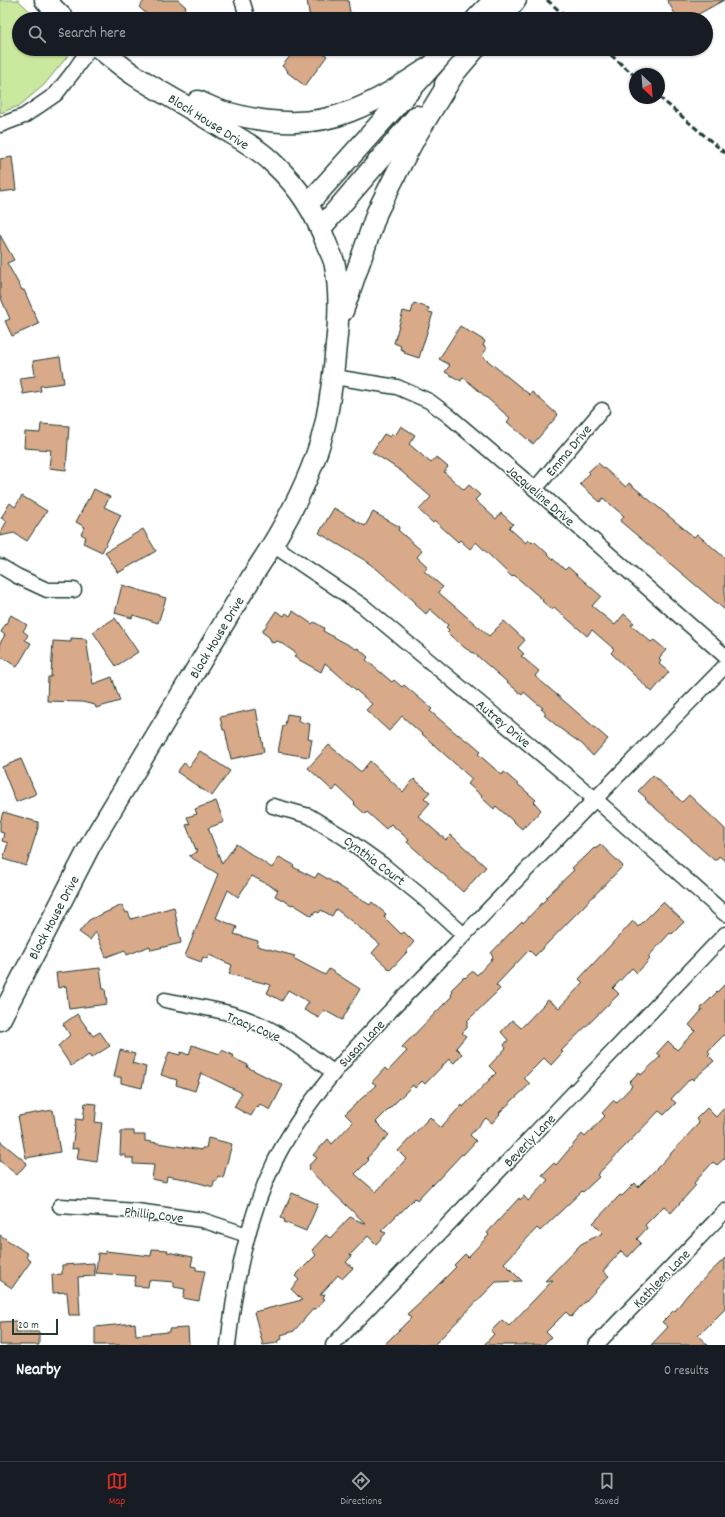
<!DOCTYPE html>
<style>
body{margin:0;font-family:Dekko,sans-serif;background:#20242c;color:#f1f3f6}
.compass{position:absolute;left:629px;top:68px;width:36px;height:36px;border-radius:50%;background:#171b24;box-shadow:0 1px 3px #0004;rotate:154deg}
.scale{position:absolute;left:12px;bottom:10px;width:46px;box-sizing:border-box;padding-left:4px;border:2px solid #1f3d34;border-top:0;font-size:11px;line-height:14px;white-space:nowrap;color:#1f3d34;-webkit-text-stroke:3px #fff;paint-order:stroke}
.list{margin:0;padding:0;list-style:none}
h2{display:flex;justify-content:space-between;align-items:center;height:52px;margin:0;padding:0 16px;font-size:17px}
h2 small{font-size:13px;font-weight:400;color:#9ea1a6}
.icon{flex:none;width:22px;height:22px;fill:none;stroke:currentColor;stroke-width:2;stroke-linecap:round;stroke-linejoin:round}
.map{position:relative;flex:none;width:725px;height:1345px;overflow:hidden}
.search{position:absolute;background:#171b24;box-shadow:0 1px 3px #0004;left:12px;right:12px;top:12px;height:44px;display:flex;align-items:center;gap:10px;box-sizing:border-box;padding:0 14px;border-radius:22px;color:#9ea1a6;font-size:15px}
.sheet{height:116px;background:#171b24}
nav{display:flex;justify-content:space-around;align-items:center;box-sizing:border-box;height:56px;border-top:1px solid #363941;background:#171b24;font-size:11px;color:#9ea1a6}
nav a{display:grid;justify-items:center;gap:2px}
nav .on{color:#d93025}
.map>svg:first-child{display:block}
</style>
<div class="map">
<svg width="725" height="1345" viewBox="0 0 725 1345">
<rect width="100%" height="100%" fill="#fff"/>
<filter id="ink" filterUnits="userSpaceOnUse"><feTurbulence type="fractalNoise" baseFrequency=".025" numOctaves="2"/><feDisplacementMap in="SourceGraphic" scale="8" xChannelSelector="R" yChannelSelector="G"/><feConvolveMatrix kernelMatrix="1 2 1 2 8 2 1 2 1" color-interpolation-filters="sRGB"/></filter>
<g filter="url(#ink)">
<polygon fill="#cbe89f" stroke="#75926a" points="0,0 18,0 38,19 19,19 19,49 68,49 71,52 44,85 19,106 0,113"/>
<g fill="#d9aa8a" stroke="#1f3d34">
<polygon points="145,0 178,0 186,7 176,19 152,19 139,7"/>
<polygon points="307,0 348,0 351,19 310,19"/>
<polygon points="667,0 724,0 695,16 693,14 683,19 678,19"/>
<polygon points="296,49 318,49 327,56 305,86 287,72 288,71 282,66"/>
<polygon points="12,157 16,190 0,192 0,159"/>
<polygon points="0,235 14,260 7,263 22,290 24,290 39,324 12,336 5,321 10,319 0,296"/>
<polygon points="414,303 429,308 428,312 433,313 419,358 404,353 405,351 400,349 401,346 394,343 403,311 411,313"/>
<polygon points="460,326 485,341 483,346 487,348 482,356 530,395 532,392 558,415 533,444 507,422 510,418 463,377 461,381 445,372 450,365 439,359"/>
<polygon points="60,357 64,383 40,386 41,391 23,394 20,378 35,376 33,361"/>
<polygon points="41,424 69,426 66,470 49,468 51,450 24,448 25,432 40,433"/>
<polygon points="401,426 415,435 409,444 431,463 436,457 448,467 444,472 464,490 469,485 480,495 475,500 496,519 501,513 513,524 509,528 526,543 529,540 532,543 534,541 565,570 568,567 601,596 592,606 615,625 624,614 634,623 631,625 651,642 654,640 666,650 659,658 661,661 659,664 669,672 652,692 611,653 614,649 592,630 587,636 554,607 552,610 542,601 543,600 514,575 512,577 476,542 470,549 460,540 458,542 435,521 433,523 419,510 431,497 401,471 372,452 384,434 390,437 392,434 395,436"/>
<polygon points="598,463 626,487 629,483 694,537 697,534 725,558 725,610 620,521 624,516 603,498 600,502 580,484 590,473 588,472"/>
<polygon points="94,489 110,497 104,507 121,515 102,552 83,543 86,537 81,534 85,527 76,522 88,499 89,500"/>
<polygon points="22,496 47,511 27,541 14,533 0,536 0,533 7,521 1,518 10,503 15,507"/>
<polygon points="334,508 365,526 373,512 400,527 398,530 422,551 417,557 428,567 424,571 443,587 438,592 489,636 504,621 525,640 518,648 524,654 521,656 539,671 535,676 608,739 593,756 582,744 562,730 544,715 546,713 541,709 543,708 533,700 524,692 522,695 475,654 465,648 452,637 447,632 449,630 446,627 448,625 430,609 426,614 415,604 416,603 413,600 371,564 319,533"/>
<polygon points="143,529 156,551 118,573 105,552"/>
<polygon points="122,585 166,598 158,623 133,615 132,618 115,613"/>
<polygon points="276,611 284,616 286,613 290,616 293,611 312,624 314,622 324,628 323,631 356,649 358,648 368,657 366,660 392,682 394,680 402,687 404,685 432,709 430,711 458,735 458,734 467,741 468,740 481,751 478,754 502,775 504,772 536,800 534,802 541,810 526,827 525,825 522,829 496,806 494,809 481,797 482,796 468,784 472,779 402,716 389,731 366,710 372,704 325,663 321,672 294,657 296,653 278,641 272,643 269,637 262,632"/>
<polygon points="11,615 27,625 23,631 28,635 25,640 31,643 17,667 0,656 0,643 5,635 1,632"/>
<polygon points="115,618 138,652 116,666 93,632"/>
<polygon points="71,638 86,639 93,684 112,677 120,701 96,708 95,705 82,702 47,701 48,677 51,677 53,641 71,642"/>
<polygon points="256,709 264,752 231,759 225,730 223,730 220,717"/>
<polygon points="287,714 299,716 298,721 310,724 308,738 312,739 309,757 278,752 283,726 285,726"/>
<polygon points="329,745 361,772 370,761 403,792 414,779 430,792 424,798 430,803 418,816 446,840 451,835 486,867 463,892 407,842 409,840 391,824 386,829 367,812 365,814 354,804 355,803 337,786 333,791 308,768"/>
<polygon points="200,751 230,771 212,796 177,772 184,763 189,767"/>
<polygon points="21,759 36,794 16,802 2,767"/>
<polygon points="653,775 682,802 689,795 725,829 725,861 719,856 716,860 714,860 645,799 646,798 638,791"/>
<polygon points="216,801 224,822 208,828 222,864 236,844 272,868 279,857 294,865 293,867 315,878 318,873 370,905 372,902 386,914 384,917 401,934 404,932 414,942 407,950 408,951 390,970 372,953 380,944 336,909 332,916 321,910 319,913 315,911 312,916 293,904 292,905 275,896 278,890 252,876 238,897 228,890 216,918 237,927 234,934 258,941 257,946 295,956 293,958 325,975 329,969 360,989 342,1020 324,1010 319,1018 304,1010 309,1002 288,990 282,1001 267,993 271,985 229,974 232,965 209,955 207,959 203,957 201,962 185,956 218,874 189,856 197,852 186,825 190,824 187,817 197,814 195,809"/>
<polygon points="3,812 38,822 38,828 26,866 3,859 8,843 2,841 4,833 0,832 0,823"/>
<polygon points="600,844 623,866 535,956 529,950 496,985 500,989 467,1021 467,1028 462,1033 466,1036 456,1048 462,1054 454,1063 449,1059 425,1084 422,1081 415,1088 413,1085 376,1122 389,1135 367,1158 369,1160 355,1174 376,1192 406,1159 398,1151 430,1117 440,1128 462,1105 463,1107 496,1073 489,1066 506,1048 504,1045 508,1040 501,1032 512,1020 521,1028 548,1000 559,1008 583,983 579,979 633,921 638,927 663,902 684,922 672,934 670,933 648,957 650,959 637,973 632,968 613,988 619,994 561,1051 563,1052 551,1065 544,1058 524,1078 530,1084 499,1113 500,1114 492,1123 486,1118 470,1135 476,1141 463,1155 462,1154 433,1185 432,1184 417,1200 415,1198 401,1212 400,1212 381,1231 386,1233 376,1244 368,1236 350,1255 352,1256 346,1262 353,1268 342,1279 338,1275 320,1295 325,1294 323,1298 325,1299 316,1309 313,1309 294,1331 281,1335 282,1339 277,1341 278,1343 263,1345 254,1312 302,1300 291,1289 299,1280 295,1276 316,1255 312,1250 326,1235 330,1238 350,1217 366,1224 308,1169 310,1167 309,1165 317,1158 313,1155 328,1139 332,1144 353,1122 345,1114 376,1085 372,1082 385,1068 388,1071 407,1051 402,1047 452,996 451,995 453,992 451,990 464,977 465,978 473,971 477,975 493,958 491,953 511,932 522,921 523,923 547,898 546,897 574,870 572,868 583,858 584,858 594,848 595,849"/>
<polygon points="122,905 126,913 128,912 131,919 174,907 181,943 151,950 150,946 127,955 125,950 106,957 96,932 90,940 79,932 89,920"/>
<polygon points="100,968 103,989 105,989 107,1004 69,1009 66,986 58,988 56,973"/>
<polygon points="725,984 725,1034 708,1051 710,1053 708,1055 714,1061 693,1080 691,1078 671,1099 676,1103 664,1115 659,1111 597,1175 599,1177 583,1192 582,1191 540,1231 537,1228 504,1263 522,1281 496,1282 434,1345 384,1345 411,1318 407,1314 431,1292 456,1267 454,1265 465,1254 468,1257 489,1235 487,1233 519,1198 520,1200 524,1196 528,1201 548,1180 542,1175 554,1163 556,1165 582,1134 585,1137 605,1116 602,1113 614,1100 616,1103 632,1086 629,1082 639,1072 641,1075 661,1056 657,1053 668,1041 677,1050 695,1031 689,1025 702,1010 701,1008"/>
<polygon points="77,1014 93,1036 100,1032 110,1046 91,1058 89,1055 71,1066 58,1046 70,1035 63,1024"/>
<polygon points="192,1045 220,1054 222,1050 234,1056 233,1058 248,1065 247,1067 283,1085 270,1110 260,1104 258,1107 257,1106 251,1116 234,1107 242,1093 201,1073 195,1091 176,1085 177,1080 161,1075 169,1052 180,1055 181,1052 189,1055"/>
<polygon points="120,1050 135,1054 132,1063 146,1067 142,1088 121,1083 121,1077 114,1077"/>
<polygon points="85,1103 97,1104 95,1122 102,1123 97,1162 77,1159 79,1148 72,1149 76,1119 83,1120"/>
<polygon points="725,1107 725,1158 717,1165 713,1162 694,1183 696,1185 671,1213 664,1206 645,1225 647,1228 637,1239 641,1243 628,1257 621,1251 603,1271 609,1276 571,1317 566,1312 546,1332 551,1337 543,1345 484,1345 494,1334 491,1331 502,1320 509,1326 553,1280 545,1281 581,1244 603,1233 593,1223 620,1195 622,1196 635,1183 638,1187 661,1164 699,1123 696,1119 707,1108 716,1117"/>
<polygon points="53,1110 60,1152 26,1158 18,1116"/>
<polygon points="121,1131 134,1131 134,1135 145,1135 145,1141 202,1150 202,1148 206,1148 208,1138 232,1144 223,1178 218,1176 217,1181 214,1181 213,1187 185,1179 167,1176 166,1182 152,1179 154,1165 133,1164 133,1158 126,1158 126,1155 120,1155"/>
<polygon points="0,1141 27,1163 17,1175 0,1161"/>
<polygon points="292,1193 318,1204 306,1231 284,1222 285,1220 281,1218"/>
<polygon points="0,1235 28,1254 26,1257 31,1261 12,1288 0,1280"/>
<polygon points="152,1249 168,1250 167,1252 193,1257 191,1266 196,1267 196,1270 205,1271 199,1301 183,1298 185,1289 174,1287 174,1282 149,1280 148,1287 134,1286 136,1276 96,1273 98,1253 105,1254 105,1251 151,1256"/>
<polygon points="725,1258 725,1309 698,1336 708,1345 651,1345 668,1327 662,1322 674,1310 675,1311 688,1294"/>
<polygon points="94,1263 95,1276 78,1277 80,1315 69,1315 67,1292 53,1293 52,1275 62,1274 62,1265"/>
<polygon points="16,1321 16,1332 39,1332 39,1345 0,1345 0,1322"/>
<polygon points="135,1323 136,1335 169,1332 169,1329 188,1328 189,1345 95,1345 95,1327"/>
</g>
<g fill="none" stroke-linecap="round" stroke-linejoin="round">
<g stroke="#1f3d34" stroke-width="17">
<g id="street">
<polyline points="242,0 246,13"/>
<polyline points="0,125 24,116 56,94 74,71 89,49"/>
<polyline points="334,377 397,387 429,401 448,415 535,489 725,656"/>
<polyline points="535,489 602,410"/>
<polyline points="273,545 363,606 595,799 725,914"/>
<polyline points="0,566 17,576 47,590 74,590"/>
<polyline points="273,806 309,816 345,838 383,865 421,896 464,935"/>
<path d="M165,1000C187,1005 210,1008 232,1014C270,1024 302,1049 333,1072"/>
<polyline points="60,1206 137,1211 202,1220 247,1235"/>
<path d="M228,1345C235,1282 247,1219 275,1161C315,1081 383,1019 445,955C537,858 631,762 725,666"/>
<polyline points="333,1345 725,934"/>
<polyline points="596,1345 725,1211"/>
</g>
</g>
<g stroke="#1f3d34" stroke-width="23">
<g id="secondary">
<polyline points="45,0 64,19"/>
<polyline points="476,19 494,0"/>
<polyline points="500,19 516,0"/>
<polyline points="445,84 475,49"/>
<path d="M198,101C208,105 218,111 229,113C269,124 312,127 351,111C380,100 405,83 431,66"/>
<polyline points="308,204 447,49"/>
<polyline points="321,228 417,116"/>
<polyline points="343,311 377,212 397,172 416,136 454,74"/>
<path d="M0,1020L92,842L253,575C283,530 315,473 326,420C331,395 334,370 336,345C339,319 340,292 335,266C334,259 330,252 327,245C315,212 299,187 273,163C258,148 237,137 219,126C192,109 164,94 137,77C124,69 112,58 100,49"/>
</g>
</g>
<use href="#street" stroke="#fff" stroke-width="14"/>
<use href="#secondary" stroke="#fff" stroke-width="20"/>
<g stroke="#1f3d34" stroke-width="3" stroke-dasharray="6 3" stroke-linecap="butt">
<polyline points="547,0 569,19"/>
<polyline points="604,49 635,76"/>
<polyline points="659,97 725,153"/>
</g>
</g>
</g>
<g text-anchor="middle" stroke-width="3" stroke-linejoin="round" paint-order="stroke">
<g font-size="14" fill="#1f3d34" stroke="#fff">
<text transform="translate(209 121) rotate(32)" y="5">Block House Drive</text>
<text transform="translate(568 450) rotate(-50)" y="5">Emma Drive</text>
<text transform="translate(541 495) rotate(41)" y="5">Jacqueline Drive</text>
<text transform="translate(216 637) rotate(-59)" y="5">Block House Drive</text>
<text transform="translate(504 723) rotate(40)" y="5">Autrey Drive</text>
<text transform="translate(375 860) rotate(37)" y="5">Cynthia Court</text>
<text transform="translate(53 917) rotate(-62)" y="5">Block House Drive</text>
<text transform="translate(254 1026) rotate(23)" y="5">Tracy Cove</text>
<text transform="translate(361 1043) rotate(-46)" y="5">Susan Lane</text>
<text transform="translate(529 1140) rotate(-46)" y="5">Beverly Lane</text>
<text transform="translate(154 1214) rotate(7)" y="5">Phillip Cove</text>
<text transform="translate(661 1278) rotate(-46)" y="5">Kathleen Lane</text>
</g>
</g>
</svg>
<svg class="compass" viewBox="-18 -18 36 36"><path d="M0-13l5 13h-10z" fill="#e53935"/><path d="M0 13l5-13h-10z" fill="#9ea1a6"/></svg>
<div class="scale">20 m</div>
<div class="search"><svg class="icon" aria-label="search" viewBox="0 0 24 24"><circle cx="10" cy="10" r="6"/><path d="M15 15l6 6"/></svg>Search here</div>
</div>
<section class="sheet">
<h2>Nearby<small>0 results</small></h2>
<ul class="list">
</ul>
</section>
<nav>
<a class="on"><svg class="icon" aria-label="map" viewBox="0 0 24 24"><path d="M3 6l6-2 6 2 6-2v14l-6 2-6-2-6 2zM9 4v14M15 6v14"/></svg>Map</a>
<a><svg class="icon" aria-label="directions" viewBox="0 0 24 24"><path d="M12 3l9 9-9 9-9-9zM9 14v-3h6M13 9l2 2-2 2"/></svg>Directions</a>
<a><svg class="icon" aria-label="saved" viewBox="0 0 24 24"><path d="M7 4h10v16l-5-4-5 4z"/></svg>Saved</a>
</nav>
